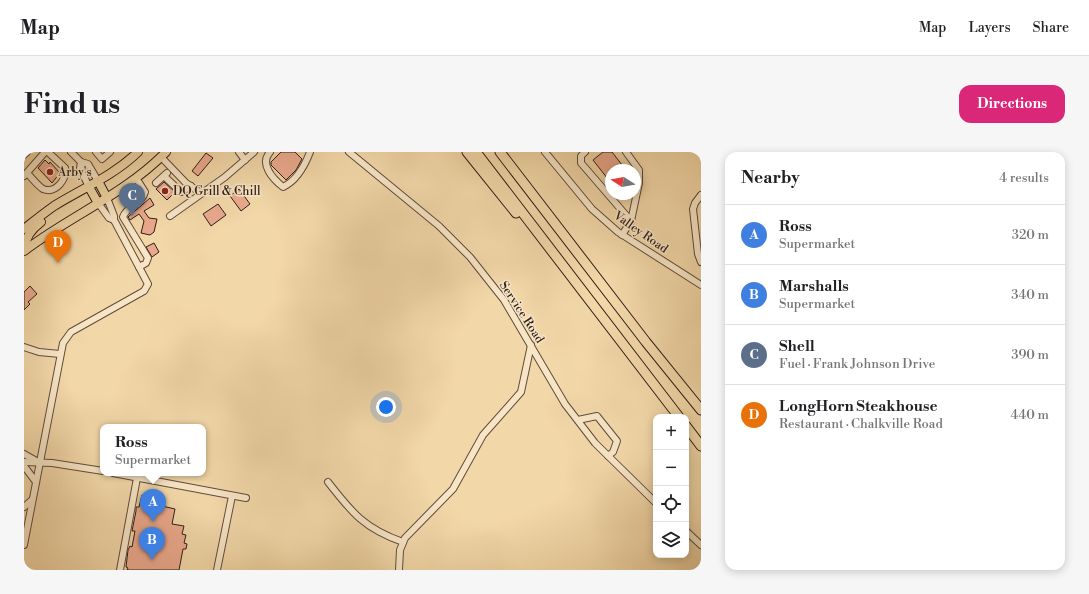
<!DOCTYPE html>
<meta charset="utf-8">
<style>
body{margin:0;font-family:"Libre Bodoni",serif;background:#f6f6f6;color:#202124}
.controls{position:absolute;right:12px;bottom:12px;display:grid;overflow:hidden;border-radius:8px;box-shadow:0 2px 10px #0003}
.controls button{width:36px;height:36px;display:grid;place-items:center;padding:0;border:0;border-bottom:1px solid #e0e0e0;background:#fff;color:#202124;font:20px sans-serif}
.compass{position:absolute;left:581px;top:12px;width:36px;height:36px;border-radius:50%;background:#fff;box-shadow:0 2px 10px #0003;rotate:281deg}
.you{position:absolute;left:362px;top:255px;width:14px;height:14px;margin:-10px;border:3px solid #fff;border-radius:50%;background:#1a73e8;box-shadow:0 0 0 6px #1a73e833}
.badge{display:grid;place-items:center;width:26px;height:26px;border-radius:50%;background:#db2777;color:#fff;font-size:13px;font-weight:700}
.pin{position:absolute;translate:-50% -33px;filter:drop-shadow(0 1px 2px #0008)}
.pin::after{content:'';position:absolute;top:21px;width:14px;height:12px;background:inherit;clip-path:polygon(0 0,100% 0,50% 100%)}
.popup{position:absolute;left:76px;top:272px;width:106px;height:52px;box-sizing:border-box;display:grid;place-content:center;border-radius:8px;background:#fff;filter:drop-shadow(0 1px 3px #0005);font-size:13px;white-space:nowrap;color:#757577}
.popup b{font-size:15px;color:#202124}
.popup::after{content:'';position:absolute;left:50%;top:100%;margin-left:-8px;border:8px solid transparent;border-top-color:#fff}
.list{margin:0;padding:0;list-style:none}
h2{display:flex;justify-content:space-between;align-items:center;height:52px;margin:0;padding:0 16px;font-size:17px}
h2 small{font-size:13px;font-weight:400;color:#757577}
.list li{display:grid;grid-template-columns:26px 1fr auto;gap:12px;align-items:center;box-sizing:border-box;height:60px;padding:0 16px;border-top:1px solid #e0e0e0}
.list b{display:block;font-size:15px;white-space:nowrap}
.list p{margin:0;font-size:13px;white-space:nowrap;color:#757577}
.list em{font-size:13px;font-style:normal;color:#757577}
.icon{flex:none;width:22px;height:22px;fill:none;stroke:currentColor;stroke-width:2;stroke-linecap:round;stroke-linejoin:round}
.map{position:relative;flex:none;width:677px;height:418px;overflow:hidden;border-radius:12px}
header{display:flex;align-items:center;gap:24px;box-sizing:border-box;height:56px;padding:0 20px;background:#fff;border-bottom:1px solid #e0e0e0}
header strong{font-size:19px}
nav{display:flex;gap:22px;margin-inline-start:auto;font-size:14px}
.intro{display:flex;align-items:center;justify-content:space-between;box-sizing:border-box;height:96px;padding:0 24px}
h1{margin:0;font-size:28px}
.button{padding:10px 18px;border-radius:12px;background:#db2777;color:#fff;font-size:14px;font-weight:700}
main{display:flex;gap:24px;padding:0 24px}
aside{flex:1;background:#fff;border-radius:12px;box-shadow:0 2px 10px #0003}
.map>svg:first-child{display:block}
</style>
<header>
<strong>Map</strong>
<nav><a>Map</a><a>Layers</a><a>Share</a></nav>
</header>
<div class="intro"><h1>Find us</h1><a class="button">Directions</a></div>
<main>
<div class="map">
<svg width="677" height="418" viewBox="0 0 677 418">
<rect width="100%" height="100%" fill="#f2d7a8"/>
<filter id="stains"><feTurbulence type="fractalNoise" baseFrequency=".005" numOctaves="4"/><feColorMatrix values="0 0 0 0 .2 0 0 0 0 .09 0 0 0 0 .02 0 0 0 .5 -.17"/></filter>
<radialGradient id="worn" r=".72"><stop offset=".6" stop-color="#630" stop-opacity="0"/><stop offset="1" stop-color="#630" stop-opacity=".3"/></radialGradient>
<g fill="#eaa98d" stroke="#2f1e18">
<polygon points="257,0 271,0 278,7 272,18 262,28 247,13 247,10"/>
<polygon points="579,0 588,0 602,18 587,18 587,31 569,8"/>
<polygon points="182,1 189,6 174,24 168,19"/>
<polygon points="21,8 25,12 26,10 36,21 28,31 14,16"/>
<polygon points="140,30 151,40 143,48 132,37"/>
<polygon points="215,37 226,52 217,59 206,44"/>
<polygon points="126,46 130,53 120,59 125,66 133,67 130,80 126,83 117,81 120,69 115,62 106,68 104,65"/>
<polygon points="194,52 202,63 187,74 179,62"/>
<polygon points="130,91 135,100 128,105 122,95"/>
<polygon points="6,134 13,142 4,150 6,152 0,158 0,140"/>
<polygon points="118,343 137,347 136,352 138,352 138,354 151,357 148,372 160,374 158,382 162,383 160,391 163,392 162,397 159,397 155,418 103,418 104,416 102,415 104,398 106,394 108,395 111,379 108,379 112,359 112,355 115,355"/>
</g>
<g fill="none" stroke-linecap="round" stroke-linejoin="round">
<g stroke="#604c3c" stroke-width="8">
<g id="minor">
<polyline points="47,0 57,10 64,12 74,29"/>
<polyline points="72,0 78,7 86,0"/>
<polyline points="215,0 221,8"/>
<path d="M246,0C235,12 249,27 259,35C272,29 281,13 286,0"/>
<polyline points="325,0 415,74 446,105 480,148 541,252 571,291 632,351"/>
<polyline points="521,0 568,57 594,80 677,133"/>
<polyline points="561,0 557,4 557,11 607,69"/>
<polyline points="0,3 3,0"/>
<polyline points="137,5 162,31 177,41"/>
<polyline points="57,10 56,16 65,35"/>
<path d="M3,21C7,25 14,34 19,37C32,42 43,27 41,16L24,0"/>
<polyline points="0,24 21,0"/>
<polyline points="140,24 157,40 167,34"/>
<path d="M112,26L121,40C118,52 103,53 99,65L124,106L122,111L115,115"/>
<polyline points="132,31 143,21"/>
<polyline points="101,35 112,52"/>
<polyline points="677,43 671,51 669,57 674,102 677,110"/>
<polyline points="74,51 85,66 90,68"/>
<polyline points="146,64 201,25 230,0"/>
<polyline points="598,83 607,69 615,31 615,18 602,0"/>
<polyline points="0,195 15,200 36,202"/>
<polyline points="554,268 573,264 593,289 589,300 584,304"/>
<polyline points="0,302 16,311"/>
<polyline points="0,310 28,311 79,319"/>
<polyline points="0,314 12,330"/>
<polyline points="89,321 222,346"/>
<path d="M304,330C328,361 341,377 379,390"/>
<polyline points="0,355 8,348"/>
<polyline points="662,379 677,393"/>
<polyline points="0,393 39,191 47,180 120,139 124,132 90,68 90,64 83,46"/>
<polyline points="96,418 113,326"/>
<polyline points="193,418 208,344"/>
<polyline points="375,418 376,398 381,386 429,337 459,283 497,240 507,193"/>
</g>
</g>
<g stroke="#2f1e18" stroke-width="10">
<g id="major">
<polyline points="74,29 83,46"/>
<polyline points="65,35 74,51"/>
<path d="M0,77C10,69 20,61 30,54C59,36 89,24 114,0"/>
<path d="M1,98C0,86 9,76 17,70"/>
<path d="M0,99C46,64 101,42 142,0"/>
</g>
</g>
<g stroke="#2f1e18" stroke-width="11">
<g id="highway">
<polyline points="443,0 492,61"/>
<polyline points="452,0 655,265"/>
<polyline points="476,0 622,190 677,258"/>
<polyline points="662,274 677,294"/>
</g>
</g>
<use href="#minor" stroke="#f7e5c6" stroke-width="6"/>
<use href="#major" stroke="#f2d7a8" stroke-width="8"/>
<use href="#highway" stroke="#f2d7a8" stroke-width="9"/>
</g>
<g fill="#8f2418" stroke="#f7e5c6" stroke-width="1.5">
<circle cx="26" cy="20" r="4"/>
<circle cx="141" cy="39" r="4"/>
</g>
<g text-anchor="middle" stroke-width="3" stroke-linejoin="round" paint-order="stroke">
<g font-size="12" fill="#2f1e18" stroke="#f7e5c6" text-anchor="start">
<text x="34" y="24">Arby's</text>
<text x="149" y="43">DQ Grill &amp; Chill</text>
</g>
<g font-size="12" fill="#2f1e18" stroke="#f7e5c6">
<text transform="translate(617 80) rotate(35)" y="4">Valley Road</text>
<text transform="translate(498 160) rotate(57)" y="4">Service Road</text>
</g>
</g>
<rect width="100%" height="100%" filter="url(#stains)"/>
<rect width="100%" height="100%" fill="url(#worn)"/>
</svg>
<div class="controls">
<button>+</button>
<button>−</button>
<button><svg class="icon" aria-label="locate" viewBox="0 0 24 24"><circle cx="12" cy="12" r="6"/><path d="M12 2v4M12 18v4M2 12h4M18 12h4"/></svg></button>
<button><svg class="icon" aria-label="layers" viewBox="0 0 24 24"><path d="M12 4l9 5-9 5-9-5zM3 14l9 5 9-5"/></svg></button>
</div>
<svg class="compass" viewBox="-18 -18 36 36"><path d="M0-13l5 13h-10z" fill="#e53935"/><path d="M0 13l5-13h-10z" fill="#757577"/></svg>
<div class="you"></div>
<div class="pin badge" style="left:129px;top:370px;background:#3f7fe0">A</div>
<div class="popup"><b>Ross</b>Supermarket</div>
<div class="pin badge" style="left:128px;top:408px;background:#3f7fe0">B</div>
<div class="pin badge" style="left:108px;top:64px;background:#5c6f8a">C</div>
<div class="pin badge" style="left:34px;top:111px;background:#e8710a">D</div>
</div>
<aside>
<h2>Nearby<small>4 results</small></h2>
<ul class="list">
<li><span class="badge" style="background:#3f7fe0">A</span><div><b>Ross</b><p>Supermarket</p></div><em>320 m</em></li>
<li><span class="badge" style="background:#3f7fe0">B</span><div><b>Marshalls</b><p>Supermarket</p></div><em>340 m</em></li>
<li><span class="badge" style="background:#5c6f8a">C</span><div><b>Shell</b><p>Fuel · Frank Johnson Drive</p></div><em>390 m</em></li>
<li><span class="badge" style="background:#e8710a">D</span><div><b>LongHorn Steakhouse</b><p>Restaurant · Chalkville Road</p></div><em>440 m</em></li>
</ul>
</aside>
</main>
